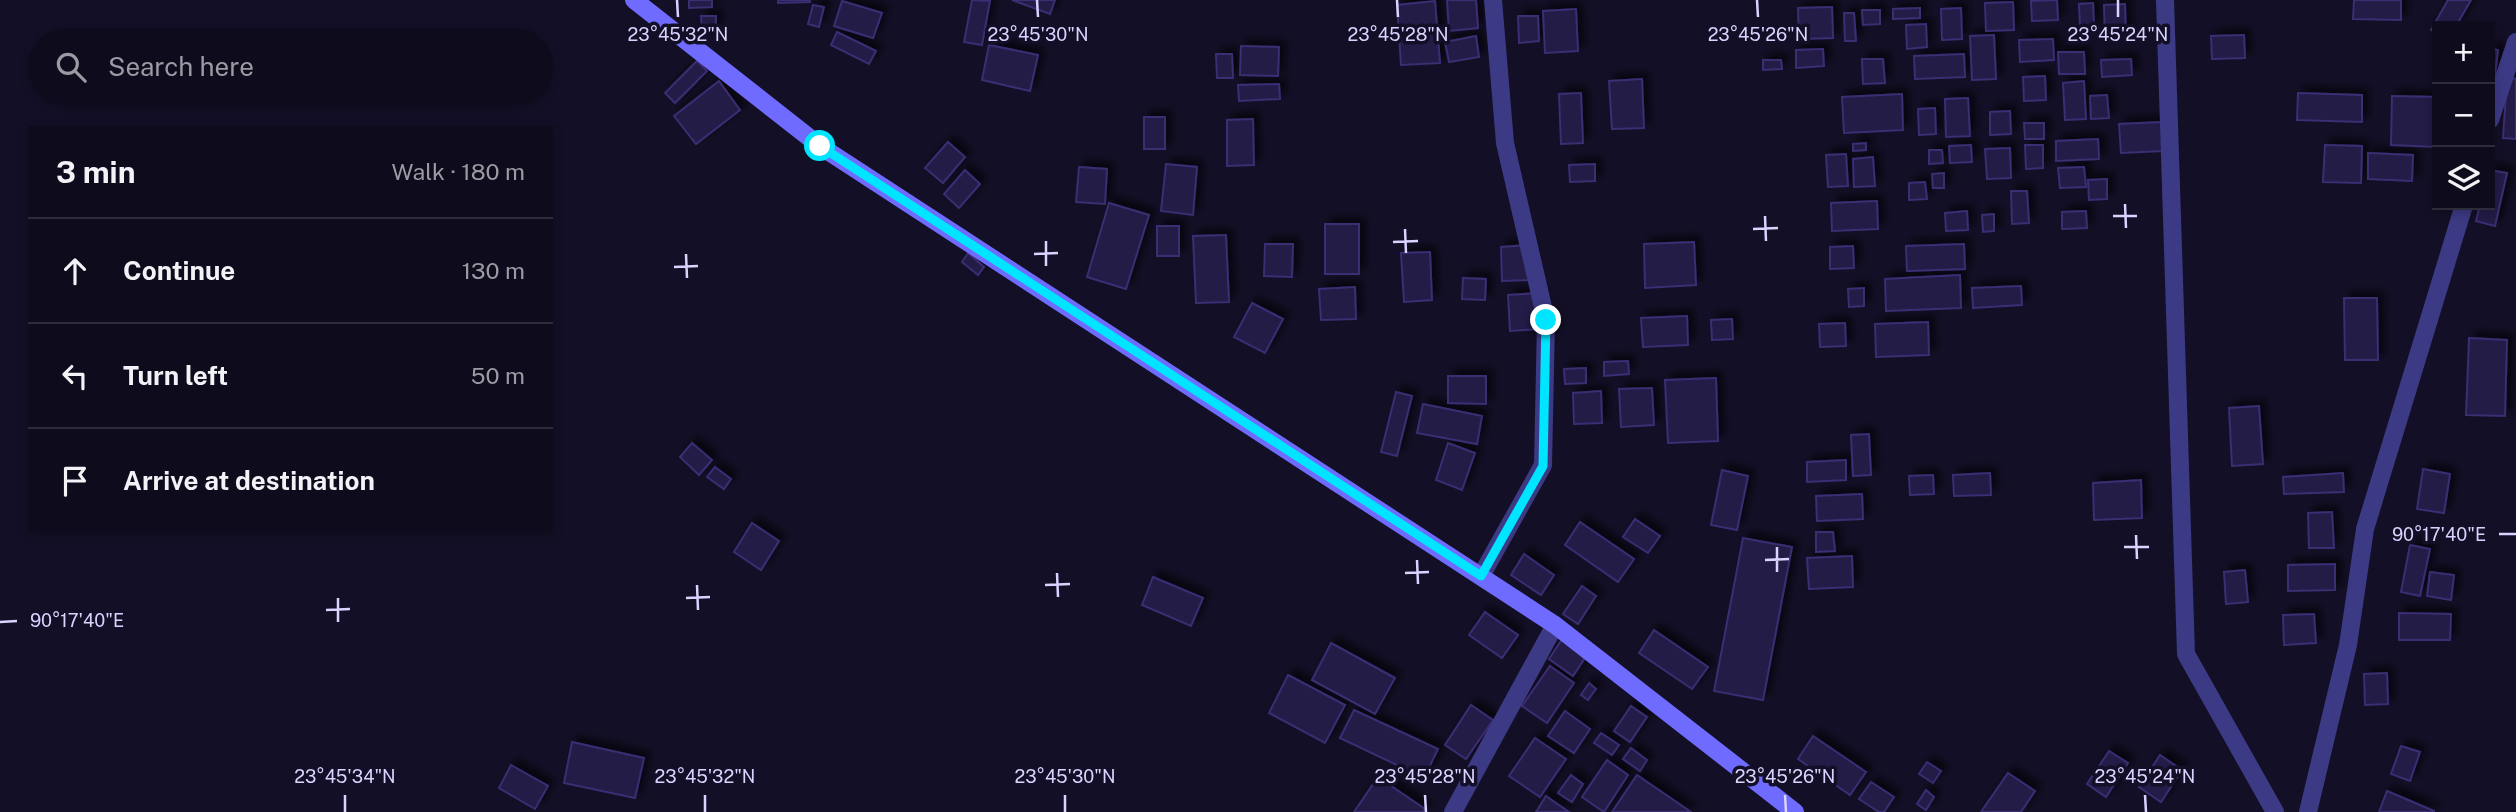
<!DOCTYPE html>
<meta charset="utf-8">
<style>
body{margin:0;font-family:"Public Sans",sans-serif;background:#1c1929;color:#f1f3f6}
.controls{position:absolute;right:21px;top:21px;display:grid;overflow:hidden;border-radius:0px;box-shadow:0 4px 10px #0003}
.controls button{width:63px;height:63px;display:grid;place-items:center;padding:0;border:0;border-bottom:2px solid #2e2b3b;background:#0e0b1c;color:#f1f3f6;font:35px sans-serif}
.stop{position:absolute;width:21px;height:21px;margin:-16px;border:5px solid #00e5ff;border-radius:50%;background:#fff}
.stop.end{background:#00e5ff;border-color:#fff;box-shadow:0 2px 7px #0008}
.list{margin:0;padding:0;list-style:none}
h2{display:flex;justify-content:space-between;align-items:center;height:91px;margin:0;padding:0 28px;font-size:30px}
h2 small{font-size:23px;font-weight:400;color:#9b9ba3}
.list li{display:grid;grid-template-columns:46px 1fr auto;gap:21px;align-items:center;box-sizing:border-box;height:105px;padding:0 28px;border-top:2px solid #2e2b3b}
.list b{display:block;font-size:26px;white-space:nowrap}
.list em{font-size:23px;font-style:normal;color:#9b9ba3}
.icon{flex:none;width:38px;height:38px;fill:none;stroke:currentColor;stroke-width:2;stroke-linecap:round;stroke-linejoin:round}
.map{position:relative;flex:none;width:2516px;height:812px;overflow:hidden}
.search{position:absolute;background:#0e0b1c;box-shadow:0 4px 10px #0003;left:28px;top:28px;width:525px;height:77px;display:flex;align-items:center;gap:18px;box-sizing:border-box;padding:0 24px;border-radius:38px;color:#9b9ba3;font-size:26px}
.panel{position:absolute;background:#0e0b1c;box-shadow:0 4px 10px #0003;left:28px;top:126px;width:525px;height:406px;border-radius:0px}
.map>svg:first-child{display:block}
</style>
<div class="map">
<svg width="2516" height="812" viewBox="0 0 2516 812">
<defs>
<filter id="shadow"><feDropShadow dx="6" dy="-6" stdDeviation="3.5" flood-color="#0009"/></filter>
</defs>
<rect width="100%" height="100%" fill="#130f26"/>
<g fill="#241b47" stroke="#3b2d73" stroke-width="2" filter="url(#shadow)">
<polygon points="689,0 712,0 712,7 689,8"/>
<polygon points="778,0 810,0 810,2 778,3"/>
<polygon points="972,0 990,1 982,45 964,42"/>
<polygon points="1012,0 1055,0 1050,14"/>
<polygon points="1447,0 1476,0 1478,28 1449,31"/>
<polygon points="2057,0 2058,20 2032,21 2031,1"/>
<polygon points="2354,0 2401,0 2401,20 2353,19"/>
<polygon points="2448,0 2471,0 2456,26 2437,26 2437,34 2431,30"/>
<polygon points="842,1 882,13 873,38 834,26"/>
<polygon points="1435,1 1440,63 1401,65 1397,5"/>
<polygon points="2013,2 2014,30 1986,31 1985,3"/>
<polygon points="2093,3 2094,26 2080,27 2079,4"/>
<polygon points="2125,4 2126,38 2105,38 2104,5"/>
<polygon points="813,5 824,7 819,27 808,24"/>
<polygon points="1832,7 1833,38 1799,39 1798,8"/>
<polygon points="1920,8 1920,18 1893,19 1893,9"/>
<polygon points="1961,8 1962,39 1942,40 1941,9"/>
<polygon points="1576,9 1578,51 1545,53 1543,11"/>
<polygon points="1862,10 1880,10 1880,24 1863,25"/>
<polygon points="1844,13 1854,13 1856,41 1845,41"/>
<polygon points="701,16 716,16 716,29 702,29"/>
<polygon points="1518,16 1538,16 1539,41 1519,43"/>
<polygon points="1926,24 1927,47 1907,49 1906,25"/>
<polygon points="837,32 876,51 869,64 831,45"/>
<polygon points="1994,35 1996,79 1972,80 1970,36"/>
<polygon points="2244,35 2245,58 2212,59 2211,36"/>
<polygon points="1476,36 1479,57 1449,62 1445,42"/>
<polygon points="2053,39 2054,60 2020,62 2019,40"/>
<polygon points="989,45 1038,55 1030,91 982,80"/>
<polygon points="1241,46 1279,47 1278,76 1240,75"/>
<polygon points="1823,49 1824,66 1796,68 1796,50"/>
<polygon points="2490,49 2498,50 2494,84 2490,83"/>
<polygon points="2058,52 2084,52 2085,74 2059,74"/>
<polygon points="1216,54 1232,54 1233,78 1217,78"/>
<polygon points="1964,54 1965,77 1915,79 1914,56"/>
<polygon points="1862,59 1883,59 1885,83 1863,84"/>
<polygon points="2131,59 2132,75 2102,77 2101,60"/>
<polygon points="1763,60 1781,60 1782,69 1763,70"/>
<polygon points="697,61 707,71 675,103 665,93"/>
<polygon points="2045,76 2046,100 2024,101 2023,77"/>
<polygon points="2507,78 2516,79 2516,139 2503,138"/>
<polygon points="1642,79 1644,128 1612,129 1609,81"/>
<polygon points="719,81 740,110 696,144 674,116"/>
<polygon points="2084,81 2086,119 2065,120 2063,83"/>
<polygon points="1279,84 1280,99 1239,101 1238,85"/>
<polygon points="1581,93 1583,143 1561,144 1559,94"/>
<polygon points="2298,93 2362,95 2362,122 2297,120"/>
<polygon points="1902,94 1903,130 1844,133 1842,97"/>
<polygon points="2107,95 2109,118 2091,119 2090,96"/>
<polygon points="2392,96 2437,97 2437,147 2391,145"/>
<polygon points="1968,98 1970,136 1946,137 1945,99"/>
<polygon points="1935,108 1936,134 1919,135 1918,109"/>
<polygon points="2010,111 2011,134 1990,135 1990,112"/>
<rect x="1144" y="117" width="21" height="32"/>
<polygon points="1253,119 1254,165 1227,166 1227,120"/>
<polygon points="2162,122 2163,151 2121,153 2119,124"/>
<polygon points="2024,123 2044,123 2044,139 2025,139"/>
<polygon points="2098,139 2099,159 2056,161 2056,141"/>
<polygon points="948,142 965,157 943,183 925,168"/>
<polygon points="1866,143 1866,150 1853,151 1853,144"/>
<polygon points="1971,145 1972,162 1950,163 1949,146"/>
<polygon points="2025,145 2043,145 2043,168 2026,169"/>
<polygon points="2325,145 2362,146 2361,183 2323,182"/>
<polygon points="2010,148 2011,178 1987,179 1985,149"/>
<polygon points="1929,150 1942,150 1943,163 1929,164"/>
<polygon points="2368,153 2413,155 2412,181 2368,179"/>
<polygon points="1846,154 1848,186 1828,187 1826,155"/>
<polygon points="1873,157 1875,186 1854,187 1853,159"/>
<polygon points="1166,164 1197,167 1193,215 1161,211"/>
<polygon points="1595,164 1595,181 1570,182 1569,165"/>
<polygon points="1079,167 1107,169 1105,204 1076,202"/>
<polygon points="2084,167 2086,187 2060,188 2058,168"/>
<polygon points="965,170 980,184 959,208 944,194"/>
<polygon points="2490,170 2507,173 2495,226 2476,221 2480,205 2490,205"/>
<polygon points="1944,173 1944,188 1933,188 1932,174"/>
<polygon points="2107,179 2107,199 2089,200 2088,180"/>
<polygon points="1925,182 1927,199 1909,200 1909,183"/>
<polygon points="2011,191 2027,191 2029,223 2012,224"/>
<polygon points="1877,201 1878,229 1832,231 1831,203"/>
<polygon points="1109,203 1149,215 1126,289 1087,277"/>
<polygon points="1967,211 1968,230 1946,231 1945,213"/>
<polygon points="2086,211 2087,228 2062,229 2062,212"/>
<polygon points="1994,214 1994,231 1983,232 1982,215"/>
<rect x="1325" y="224" width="34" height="50"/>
<rect x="1157" y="226" width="22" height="30"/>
<polygon points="1226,235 1229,302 1196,303 1193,236"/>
<polygon points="1694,242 1696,285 1645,288 1644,244"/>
<polygon points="1265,244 1293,244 1292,277 1264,276"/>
<polygon points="1964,244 1965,269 1907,271 1906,246"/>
<polygon points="1528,245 1529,280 1502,281 1501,247"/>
<polygon points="1853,246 1854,268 1830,269 1830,247"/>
<polygon points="1430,252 1432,300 1404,302 1401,253"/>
<polygon points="968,253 984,267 978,275 962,262"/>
<polygon points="1960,275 1961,308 1886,311 1885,279"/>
<polygon points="1463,278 1486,279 1485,300 1462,299"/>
<polygon points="2021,286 2022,305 1973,308 1972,288"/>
<polygon points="1355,287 1356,319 1321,320 1319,289"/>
<polygon points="1864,288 1864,306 1849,307 1848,289"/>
<polygon points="1539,293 1541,329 1510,331 1508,295"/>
<polygon points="2344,298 2377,298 2378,360 2345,360"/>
<polygon points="1252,303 1283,319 1265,353 1234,337"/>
<polygon points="1687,316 1688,345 1643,347 1641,318"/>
<polygon points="1732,319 1733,339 1712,340 1711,320"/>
<polygon points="1928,322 1929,355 1876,357 1875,324"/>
<polygon points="1845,323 1846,346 1820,347 1819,324"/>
<polygon points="2469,338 2507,340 2505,416 2466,415"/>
<polygon points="1628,361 1629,374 1604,376 1604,362"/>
<polygon points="1586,368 1586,383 1565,384 1564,369"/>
<polygon points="1448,376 1486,376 1486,404 1448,403"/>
<polygon points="1716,378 1718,441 1668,443 1665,380"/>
<polygon points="1652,388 1654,425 1621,427 1619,389"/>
<polygon points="1601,391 1602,423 1574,424 1573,393"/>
<polygon points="1396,392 1412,396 1397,456 1381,452"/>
<polygon points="1423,404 1482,416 1477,444 1417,433"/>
<polygon points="2259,406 2263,464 2232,466 2229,408"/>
<polygon points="1869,434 1871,475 1853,476 1851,435"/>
<polygon points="692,443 712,460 699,475 680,457"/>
<polygon points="1448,443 1475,453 1462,490 1436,480"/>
<polygon points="1846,460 1846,480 1807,482 1807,462"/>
<polygon points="715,467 731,479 724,489 707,477"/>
<polygon points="2423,469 2450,474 2444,513 2417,509"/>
<polygon points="1722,470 1748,476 1737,530 1711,525"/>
<polygon points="1990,473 1991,495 1954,496 1953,475"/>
<polygon points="2343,473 2344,492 2284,494 2283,477"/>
<polygon points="1933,475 1934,494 1910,495 1909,476"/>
<polygon points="2141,480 2142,518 2094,520 2093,483"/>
<polygon points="1862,494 1863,519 1817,521 1816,496"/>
<polygon points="2332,512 2334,548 2309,548 2308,513"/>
<polygon points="1635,519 1660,536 1648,553 1623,537"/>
<polygon points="1580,522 1634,559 1618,582 1565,545"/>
<polygon points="752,523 779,541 761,570 734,552"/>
<polygon points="1816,532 1833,532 1835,551 1816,552"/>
<polygon points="1743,538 1792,547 1763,700 1714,691"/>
<polygon points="2410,545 2430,549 2420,596 2401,592"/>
<polygon points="1524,554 1554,575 1541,595 1511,575"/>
<polygon points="1852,556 1853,587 1809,589 1807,558"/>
<polygon points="2335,564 2335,590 2288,591 2288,565"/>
<polygon points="2245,570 2248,602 2226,604 2224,572"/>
<polygon points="2430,572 2454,575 2451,600 2427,596"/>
<polygon points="1153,577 1203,598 1191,626 1142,605"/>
<polygon points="1582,586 1596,596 1578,624 1563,614"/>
<polygon points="1485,612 1518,635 1502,658 1469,635"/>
<polygon points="2399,613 2451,614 2450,640 2399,640"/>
<polygon points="2314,614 2316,643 2284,645 2283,615"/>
<polygon points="1654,630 1708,667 1692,689 1639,653"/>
<polygon points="1563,638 1587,655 1573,676 1549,659"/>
<polygon points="1331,643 1395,678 1375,714 1312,680"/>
<polygon points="1550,666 1574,683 1547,723 1522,706"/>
<polygon points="2387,673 2388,704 2365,705 2364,674"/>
<polygon points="1288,675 1345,705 1325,743 1269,713"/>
<polygon points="1589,683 1596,689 1588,700 1581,695"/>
<polygon points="1471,705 1493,720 1466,759 1445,745"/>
<polygon points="1631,706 1647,717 1630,742 1614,731"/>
<polygon points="1354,710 1438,749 1424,778 1340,738"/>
<polygon points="1565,711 1590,729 1574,753 1548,736"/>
<polygon points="1601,733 1619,745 1612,755 1594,743"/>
<polygon points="1813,736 1866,772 1850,795 1798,759"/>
<polygon points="1535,738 1566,759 1540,797 1509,776"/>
<polygon points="572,742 644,758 635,798 564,783"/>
<polygon points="2401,746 2420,752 2410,781 2391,774"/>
<polygon points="1631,748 1647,760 1640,771 1623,759"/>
<polygon points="2109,751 2128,763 2106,797 2087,784"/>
<polygon points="2160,755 2182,770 2161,802 2139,787"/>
<polygon points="1607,760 1628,775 1604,812 1582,797"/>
<polygon points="1927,762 1941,771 1933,783 1919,774"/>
<polygon points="511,765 548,786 535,809 499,788"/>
<polygon points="2008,773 2035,791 2021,812 1981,812"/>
<polygon points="1571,775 1583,784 1572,802 1558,793"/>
<polygon points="1637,775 1691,812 1612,812"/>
<polygon points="1378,777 1425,809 1423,812 1354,812"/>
<polygon points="1871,782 1894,797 1884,812 1879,812 1859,799"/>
<polygon points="1926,790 1934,797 1926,810 1917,804"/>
<polygon points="2387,791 2434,811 2434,812 2379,812"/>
<polygon points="1546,796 1569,812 1536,812"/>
</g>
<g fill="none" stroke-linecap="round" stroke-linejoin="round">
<g stroke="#3d3a85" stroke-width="18">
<polyline points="2165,0 2186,654 2275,812"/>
<polyline points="2490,120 2516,42"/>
<polyline points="1481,576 1543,465 1546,320 1505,143 1493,0"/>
<polyline points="1453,812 1555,625"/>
<polyline points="2308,812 2348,645 2365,529 2464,205"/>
</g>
<polyline stroke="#6f6bff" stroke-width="18" points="634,0 820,146 1555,625 1795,812"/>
</g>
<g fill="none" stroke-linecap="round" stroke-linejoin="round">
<polyline stroke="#00e5ff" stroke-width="9" points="820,146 1481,576 1543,466 1546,320"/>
</g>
<path fill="none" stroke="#d9d4ff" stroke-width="2.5" d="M677,0L678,17M1037,0L1038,17M1397,0L1398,17M1757,0L1758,17M2118,0V17M2125,204L2126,228M1765,216L1766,241M2113,216H2137M1405,229L1406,253M1753,229L1778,228M1046,241V266M1393,242L1418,241M686,254L687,278M1034,254L1058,253M674,267L698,266M2499,534H2516M2136,535L2137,559M1777,547V572M2124,547H2149M1417,560L1418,584M1765,560L1789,559M1057,573L1058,597M1405,573L1429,572M697,585L698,610M1045,585L1070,584M338,598V622M686,598L710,597M326,610L350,609M0,622L17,621M345,795V812M705,795V812M1065,795V812M1425,795L1426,812M1785,795L1786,812M2145,795L2146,812"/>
<g font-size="18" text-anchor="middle" fill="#d9d4ff" stroke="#130f26" stroke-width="7" stroke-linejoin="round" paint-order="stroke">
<text x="678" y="41">23°45'32"N</text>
<text x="1038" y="41">23°45'30"N</text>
<text x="1398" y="41">23°45'28"N</text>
<text x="1758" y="41">23°45'26"N</text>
<text x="2118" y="41">23°45'24"N</text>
<text x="2439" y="541">90°17'40"E</text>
<text x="77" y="627">90°17'40"E</text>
<text x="345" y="783">23°45'34"N</text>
<text x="705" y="783">23°45'32"N</text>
<text x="1065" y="783">23°45'30"N</text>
<text x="1425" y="783">23°45'28"N</text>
<text x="1785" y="783">23°45'26"N</text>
<text x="2145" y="783">23°45'24"N</text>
</g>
</svg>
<div class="controls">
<button>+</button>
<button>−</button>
<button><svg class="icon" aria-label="layers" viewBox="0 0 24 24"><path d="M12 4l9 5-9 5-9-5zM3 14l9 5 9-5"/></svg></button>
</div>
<div class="stop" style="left:820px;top:146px"></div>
<div class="stop end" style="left:1546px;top:320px"></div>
<div class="search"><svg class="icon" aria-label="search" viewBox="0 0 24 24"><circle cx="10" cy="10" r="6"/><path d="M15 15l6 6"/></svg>Search here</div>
<section class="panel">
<h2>3 min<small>Walk · 180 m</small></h2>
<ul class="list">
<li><svg class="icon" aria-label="ahead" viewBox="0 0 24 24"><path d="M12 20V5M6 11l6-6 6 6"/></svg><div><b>Continue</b></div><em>130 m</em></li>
<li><svg class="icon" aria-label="left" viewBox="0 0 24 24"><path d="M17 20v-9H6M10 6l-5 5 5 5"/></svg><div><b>Turn left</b></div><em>50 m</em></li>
<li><svg class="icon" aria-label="arrive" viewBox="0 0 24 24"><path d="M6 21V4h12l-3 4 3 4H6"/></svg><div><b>Arrive at destination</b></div></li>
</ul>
</section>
</div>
